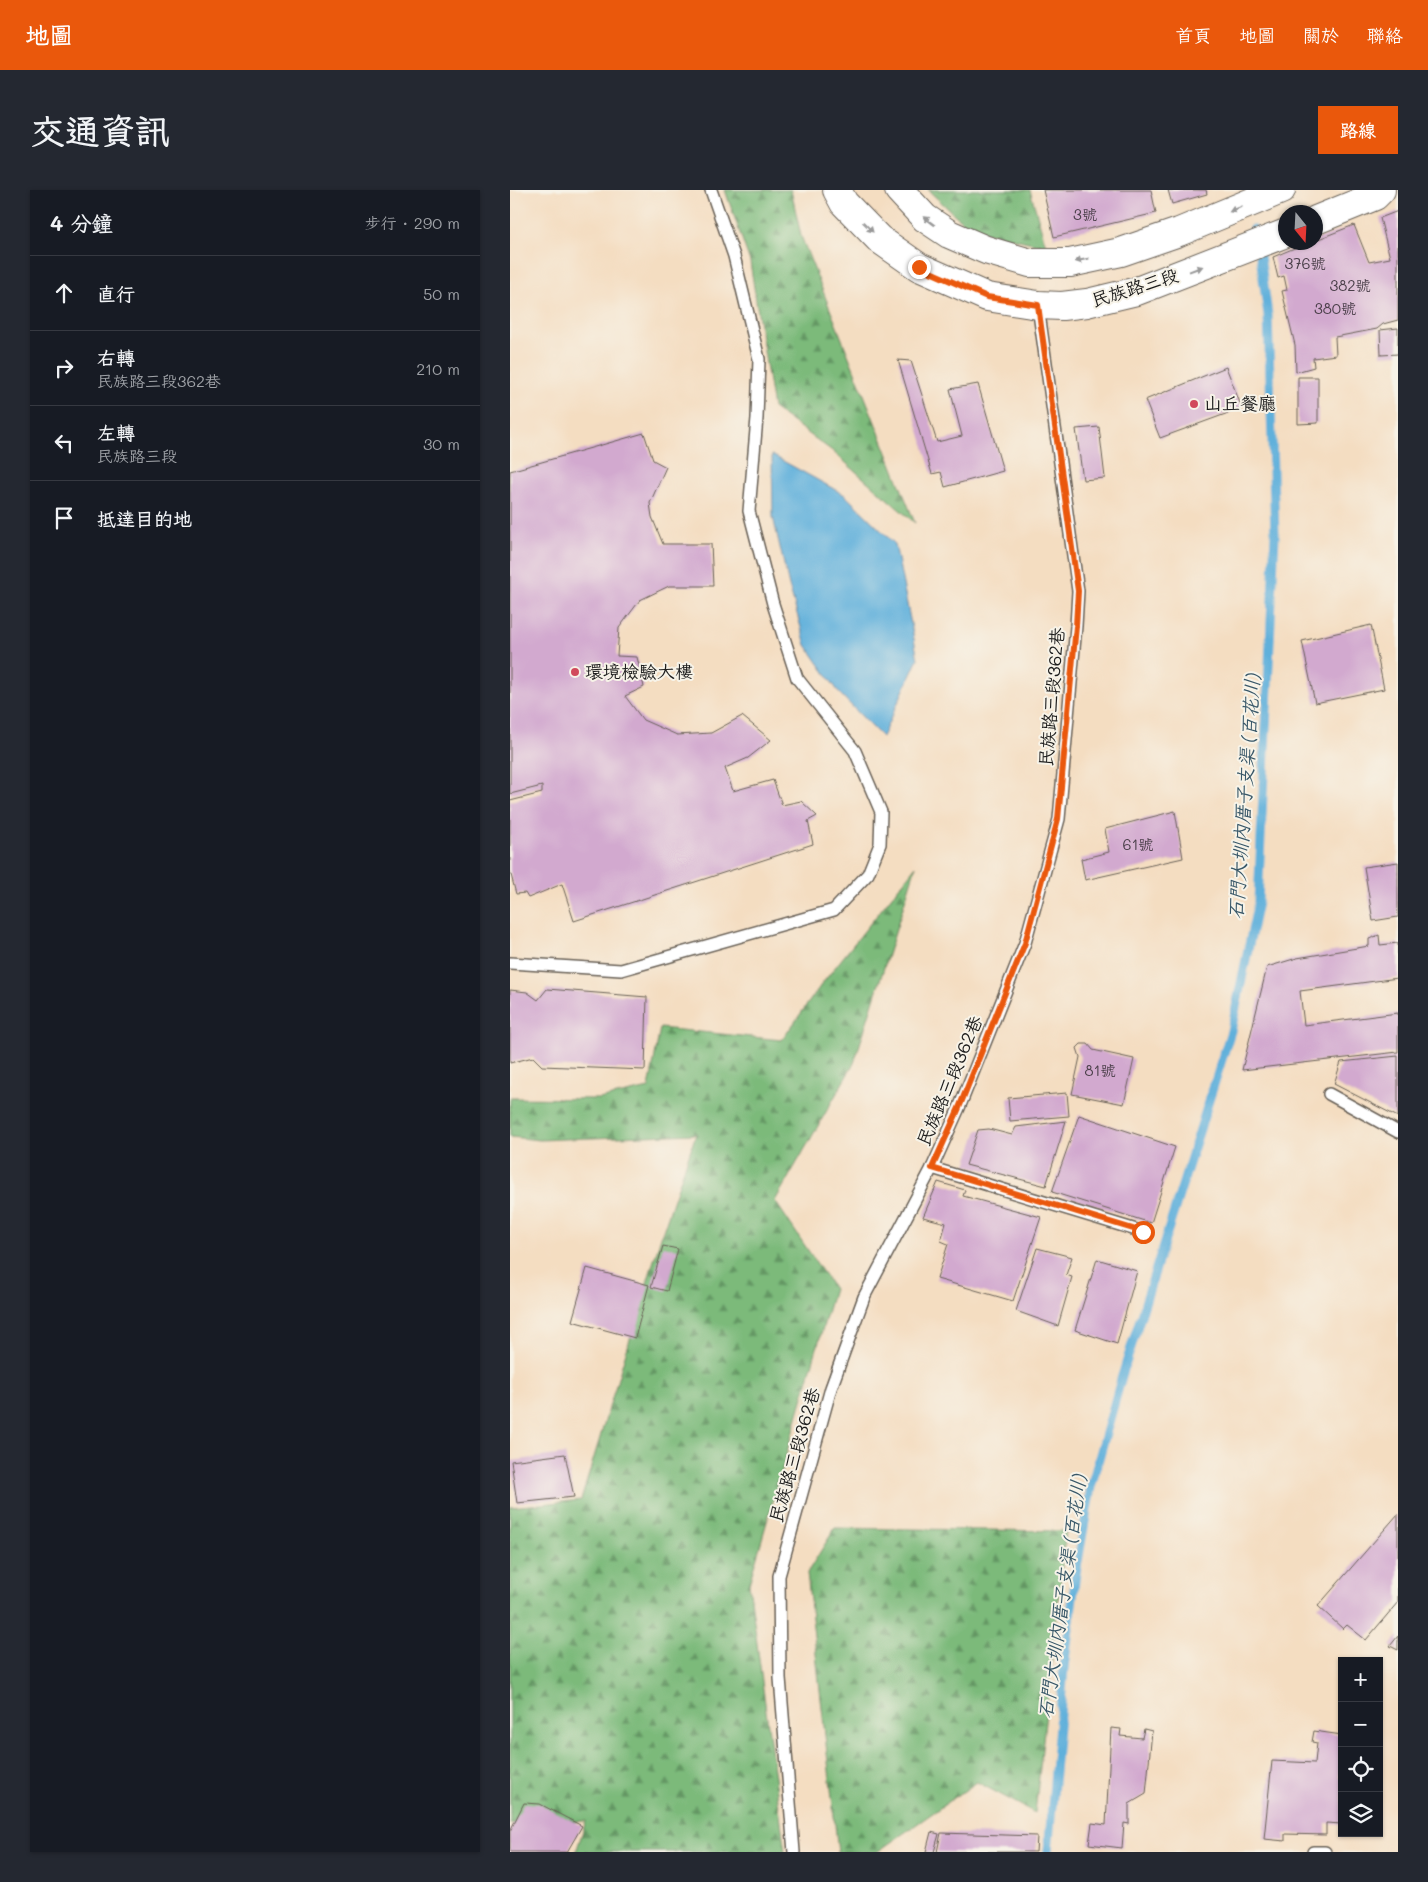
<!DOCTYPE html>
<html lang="zh-TW">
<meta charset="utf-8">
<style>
body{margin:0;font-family:Mali,"LXGW WenKai TC",sans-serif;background:#242831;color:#f1f3f6}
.controls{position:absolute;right:15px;bottom:15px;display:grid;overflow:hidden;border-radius:0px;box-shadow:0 1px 4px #0004}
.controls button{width:45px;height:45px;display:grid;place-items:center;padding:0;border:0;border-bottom:1px solid #363941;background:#171b24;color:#f1f3f6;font:25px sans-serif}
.compass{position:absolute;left:768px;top:15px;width:45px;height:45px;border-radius:50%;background:#171b24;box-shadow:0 1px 4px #0004;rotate:162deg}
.stop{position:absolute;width:15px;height:15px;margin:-11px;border:4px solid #ea580c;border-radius:50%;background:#fff}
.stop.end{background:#ea580c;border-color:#fff;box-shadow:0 1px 5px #0008}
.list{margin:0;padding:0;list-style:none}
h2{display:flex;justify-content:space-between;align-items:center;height:65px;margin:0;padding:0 20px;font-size:21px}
h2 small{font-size:16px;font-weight:400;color:#9ea1a6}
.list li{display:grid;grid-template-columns:32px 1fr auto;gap:15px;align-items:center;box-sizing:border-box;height:75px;padding:0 20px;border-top:1px solid #363941}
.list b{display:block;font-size:19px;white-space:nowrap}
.list p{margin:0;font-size:16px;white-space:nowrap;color:#9ea1a6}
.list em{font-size:16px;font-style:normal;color:#9ea1a6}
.icon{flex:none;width:28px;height:28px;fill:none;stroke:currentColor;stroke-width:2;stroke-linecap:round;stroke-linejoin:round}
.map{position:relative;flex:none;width:888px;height:1662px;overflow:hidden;border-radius:0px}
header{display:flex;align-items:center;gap:30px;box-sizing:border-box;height:70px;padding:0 25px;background:#ea580c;color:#fff}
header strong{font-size:24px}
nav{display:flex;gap:28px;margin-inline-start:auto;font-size:18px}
.intro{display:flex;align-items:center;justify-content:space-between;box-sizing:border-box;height:120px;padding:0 30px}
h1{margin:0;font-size:35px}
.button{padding:12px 22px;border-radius:0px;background:#ea580c;color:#fff;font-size:18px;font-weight:700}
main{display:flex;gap:30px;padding:0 30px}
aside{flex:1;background:#171b24;border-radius:0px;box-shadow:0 1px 4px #0004}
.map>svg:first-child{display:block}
</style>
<header>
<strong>地圖</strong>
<nav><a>首頁</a><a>地圖</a><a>關於</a><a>聯絡</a></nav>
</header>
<div class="intro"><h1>交通資訊</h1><a class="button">路線</a></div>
<main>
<aside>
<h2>4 分鐘<small>步行 · 290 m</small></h2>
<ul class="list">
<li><svg class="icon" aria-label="ahead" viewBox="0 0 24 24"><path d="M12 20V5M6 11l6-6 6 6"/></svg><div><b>直行</b></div><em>50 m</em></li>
<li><svg class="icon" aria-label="right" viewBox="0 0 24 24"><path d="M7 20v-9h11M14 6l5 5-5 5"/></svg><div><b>右轉</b><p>民族路三段362巷</p></div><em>210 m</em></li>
<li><svg class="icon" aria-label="left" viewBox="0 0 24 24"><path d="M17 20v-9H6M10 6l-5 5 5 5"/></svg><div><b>左轉</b><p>民族路三段</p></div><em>30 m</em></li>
<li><svg class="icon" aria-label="arrive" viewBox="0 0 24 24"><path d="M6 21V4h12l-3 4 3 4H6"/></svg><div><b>抵達目的地</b></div></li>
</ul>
</aside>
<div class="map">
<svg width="888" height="1662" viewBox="0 0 888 1662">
<defs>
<pattern id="forest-firs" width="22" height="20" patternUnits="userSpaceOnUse" patternTransform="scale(1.25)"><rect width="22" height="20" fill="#7bba7a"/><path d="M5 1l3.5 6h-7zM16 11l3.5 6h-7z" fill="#649663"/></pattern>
</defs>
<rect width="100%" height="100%" fill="#f7f3e8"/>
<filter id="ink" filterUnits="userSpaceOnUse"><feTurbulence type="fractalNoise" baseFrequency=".02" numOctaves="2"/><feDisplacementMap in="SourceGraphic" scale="10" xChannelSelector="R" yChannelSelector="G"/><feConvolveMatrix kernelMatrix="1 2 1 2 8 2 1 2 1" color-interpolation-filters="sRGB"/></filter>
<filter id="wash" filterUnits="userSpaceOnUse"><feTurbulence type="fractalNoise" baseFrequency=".0096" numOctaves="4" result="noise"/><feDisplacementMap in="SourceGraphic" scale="20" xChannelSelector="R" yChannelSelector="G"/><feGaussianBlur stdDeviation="1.12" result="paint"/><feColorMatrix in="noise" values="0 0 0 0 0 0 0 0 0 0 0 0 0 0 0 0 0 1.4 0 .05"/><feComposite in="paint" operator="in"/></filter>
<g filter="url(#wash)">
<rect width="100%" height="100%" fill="#f4ddc1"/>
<g fill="url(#forest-firs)" stroke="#4c6b4b">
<polygon points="215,0 281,0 291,46 405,333 321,260 263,218 240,72"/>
<polygon points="418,0 520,0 536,56 460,39"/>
<polygon points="406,676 344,873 265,1011 324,1099 239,1394 275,1662 66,1662 76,1631 0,1634 0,1317 71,1310 151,1047 186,944 30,950 0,947 0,908 89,909 139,898 150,838 272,850 311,795"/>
<polygon points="325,1338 556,1341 525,1623 467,1592 367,1662 328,1662 297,1383"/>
</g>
<polygon fill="#61b0db" stroke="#3e667c" points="262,265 335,305 385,354 408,469 372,547 330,504 296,455 279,396 263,327"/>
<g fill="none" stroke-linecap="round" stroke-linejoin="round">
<polyline stroke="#61b0db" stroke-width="9" points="538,1662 554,1478 566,1383 581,1297 612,1186 721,841 748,712 765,345 758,125 750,66 743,39"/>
</g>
<g id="blocks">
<g fill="#d2a9cf">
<polygon points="533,0 641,0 646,23 544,47"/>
<polygon points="658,0 696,0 697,4 662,14"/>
<polygon points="888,21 888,130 873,134 867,139 825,147 826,165 803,168 804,177 786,182 785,155 772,101 777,100 774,86 768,88 763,67 799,52 806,52 806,50 844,35 859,72 880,68 870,28"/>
<polygon points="888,138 888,164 871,165 870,140"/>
<polygon points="388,170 401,171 427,252 452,246 440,199 468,194 493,281 435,297 431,282 422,284"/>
<polygon points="716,177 732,218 650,248 635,210"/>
<polygon points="788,187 808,187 808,233 788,234"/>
<polygon points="589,237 595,288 573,290 566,239"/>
<polygon points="134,243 143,270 156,277 140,313 142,327 153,354 201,354 203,396 159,396 130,410 109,438 107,466 127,467 134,497 115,506 133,530 167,545 201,543 232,526 261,550 238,568 215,578 223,601 263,590 272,615 291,611 307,626 298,631 303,654 64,731 52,694 18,708 15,703 6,704 0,681 0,611 32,603 32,596 0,604 0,281"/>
<polygon points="861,435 874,499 805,513 792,451"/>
<polygon points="665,621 673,668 575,690 571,669 599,662 595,639"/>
<polygon points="888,672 888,727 863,731 854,677"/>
<polygon points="869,745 870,755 888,753 888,788 790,801 794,835 888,823 888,862 732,880 757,777 787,768 859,756 859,749"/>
<polygon points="37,799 137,807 135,880 32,876 23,867 0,873 0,800 17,802 28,810"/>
<polygon points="571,854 578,854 583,860 624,869 614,914 562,904 570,867 567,858"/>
<polygon points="888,866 888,927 824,894 831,872"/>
<polygon points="557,903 559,926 500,931 498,908"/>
<polygon points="569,925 665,957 641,1033 542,1002"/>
<polygon points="556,931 536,996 456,975 468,940 479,939 502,945 506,937"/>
<polygon points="428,992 455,1000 453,1006 531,1027 503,1111 427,1089 438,1054 431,1051 436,1033 413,1027"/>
<polygon points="153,1056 168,1059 157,1101 141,1097"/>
<polygon points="527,1058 562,1067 556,1085 562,1087 548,1136 506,1121"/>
<polygon points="587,1069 627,1081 607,1154 565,1140"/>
<polygon points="77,1078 139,1095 125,1148 62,1131"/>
<polygon points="55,1264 64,1307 7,1313 1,1271"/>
<polygon points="888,1324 888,1412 856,1450 837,1435 833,1439 808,1416"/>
<polygon points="888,1446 888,1460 880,1456"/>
<polygon points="601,1538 611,1539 610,1546 632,1548 634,1539 642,1541 636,1604 619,1614 619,1634 614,1633 612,1658 579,1654 582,1633 596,1635"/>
<polygon points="804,1541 832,1545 829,1588 832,1588 832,1634 816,1633 816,1645 775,1644 775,1651 754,1649 762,1571 805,1573 807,1553 802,1552"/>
<polygon points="14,1613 30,1614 72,1636 57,1662 0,1662 0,1641"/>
<polygon points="421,1642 429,1644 424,1662 416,1662"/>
<polygon points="431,1643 527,1646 526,1662 427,1662"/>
</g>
</g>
</g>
<g filter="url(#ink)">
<use href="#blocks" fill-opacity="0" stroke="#686056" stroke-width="1"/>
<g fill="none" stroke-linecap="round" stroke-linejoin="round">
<g stroke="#686056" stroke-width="14">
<g id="lane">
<polyline points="0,773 111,780 324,720 358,684 370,654 371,622 345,561 287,488 263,414 239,321 247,228 249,169 224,66 201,0"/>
<polyline points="819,904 888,942"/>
<polyline points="422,978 633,1042"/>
<polyline points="284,1662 270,1488 269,1386 321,1198 354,1107 422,978 449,918 515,753 549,629 566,436 568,401 528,116"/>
<polyline points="803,1662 815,1662"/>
</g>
</g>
<g stroke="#686056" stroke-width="30">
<g id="secondary">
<polyline points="327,0 334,13 369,49 409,77 477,107 528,115 552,116 577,113 627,101 776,43"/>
<polyline points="389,0 415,28 439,44 476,60 520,73 560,73 611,62 669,42 771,0"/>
<polyline points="806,30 865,6 871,0"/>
</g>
</g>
<use href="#lane" stroke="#fff" stroke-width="11"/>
<use href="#secondary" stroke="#fff" stroke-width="28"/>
</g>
<defs><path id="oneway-solid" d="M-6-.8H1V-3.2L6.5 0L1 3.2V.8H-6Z" transform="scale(1.25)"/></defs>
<g fill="#999">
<use href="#oneway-solid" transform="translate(726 19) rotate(157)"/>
<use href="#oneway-solid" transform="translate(419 31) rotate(-143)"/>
<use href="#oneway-solid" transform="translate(358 37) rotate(45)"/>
<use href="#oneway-solid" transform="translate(572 70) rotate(168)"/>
<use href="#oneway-solid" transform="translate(686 79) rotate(-21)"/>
</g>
</g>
<g fill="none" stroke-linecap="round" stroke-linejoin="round" filter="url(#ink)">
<polyline stroke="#ea580c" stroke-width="6" points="409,77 477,107 528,115 568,401 566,436 548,629 515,753 449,918 422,978 633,1042"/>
</g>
<g fill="#d1495b" stroke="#f7f3e8" stroke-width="2">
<circle cx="684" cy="214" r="5"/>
<circle cx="65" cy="482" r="5"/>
</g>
<g text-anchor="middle" stroke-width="4" stroke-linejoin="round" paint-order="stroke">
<g font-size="15" fill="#4a3f49">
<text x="575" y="30">3號</text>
<text x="795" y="79">376號</text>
<text x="840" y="101">382號</text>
<text x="825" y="124">380號</text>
<text x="628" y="660">61號</text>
<text x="590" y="886">81號</text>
</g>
<g font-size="18" fill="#1c1c1c" stroke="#f7f3e8">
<text transform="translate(625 98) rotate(-17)" y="6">民族路三段</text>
<text transform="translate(542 507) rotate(-85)" y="6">民族路三段362巷</text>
<text transform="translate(440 891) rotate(-67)" y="6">民族路三段362巷</text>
<text transform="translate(285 1265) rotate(-74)" y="6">民族路三段362巷</text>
</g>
<g font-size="18" fill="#1c1c1c" stroke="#f7f3e8" text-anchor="start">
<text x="694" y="220">山丘餐廳</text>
<text x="75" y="488">環境檢驗大樓</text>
</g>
<g font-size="19" font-style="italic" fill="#385768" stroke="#f7f3e8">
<text transform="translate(734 606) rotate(-86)" y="7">石門大圳內厝子支渠 (百花川)</text>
<text transform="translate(552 1406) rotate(-82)" y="7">石門大圳內厝子支渠 (百花川)</text>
</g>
</g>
</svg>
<div class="controls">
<button>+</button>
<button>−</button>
<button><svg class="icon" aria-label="locate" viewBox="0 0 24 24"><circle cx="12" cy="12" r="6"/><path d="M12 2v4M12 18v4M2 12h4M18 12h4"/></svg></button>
<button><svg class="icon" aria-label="layers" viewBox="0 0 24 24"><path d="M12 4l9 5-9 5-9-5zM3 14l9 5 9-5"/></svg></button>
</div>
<svg class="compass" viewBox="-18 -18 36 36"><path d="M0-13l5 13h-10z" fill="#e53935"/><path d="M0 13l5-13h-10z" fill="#9ea1a6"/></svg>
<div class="stop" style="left:633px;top:1042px"></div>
<div class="stop end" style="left:409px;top:77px"></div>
</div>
</main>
